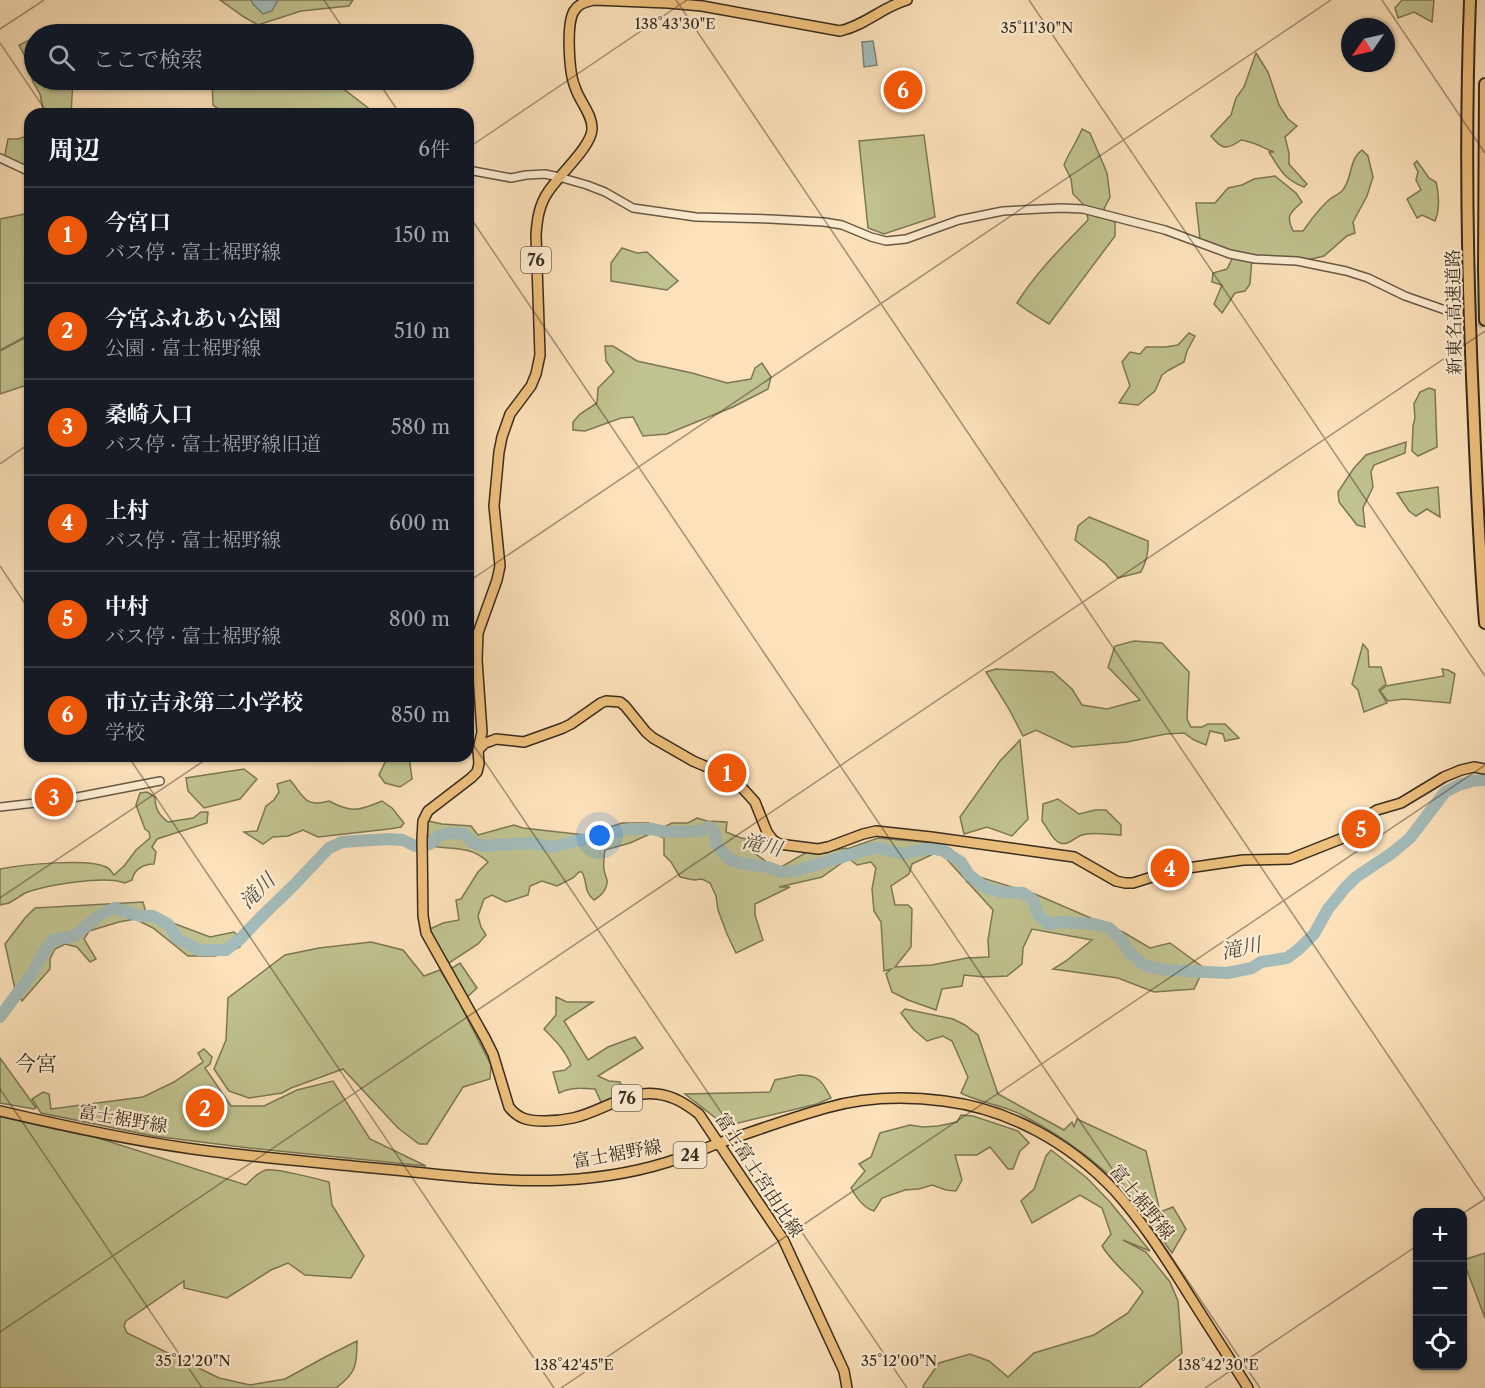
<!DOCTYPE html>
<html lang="ja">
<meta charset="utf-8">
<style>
body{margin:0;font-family:"Libre Caslon Text","Noto Serif JP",serif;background:#242831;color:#f1f3f6}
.controls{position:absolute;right:18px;bottom:18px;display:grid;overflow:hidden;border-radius:12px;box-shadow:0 2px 4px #0004}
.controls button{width:54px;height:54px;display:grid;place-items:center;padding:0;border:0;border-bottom:2px solid #363941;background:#171b24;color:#f1f3f6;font:30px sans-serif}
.compass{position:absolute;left:1341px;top:18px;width:54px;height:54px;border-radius:50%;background:#171b24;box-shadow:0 2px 4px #0004;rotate:236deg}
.you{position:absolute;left:600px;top:836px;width:21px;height:21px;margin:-15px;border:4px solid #fff;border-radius:50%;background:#1a73e8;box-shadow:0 0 0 9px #1a73e833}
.badge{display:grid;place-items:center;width:39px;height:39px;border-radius:50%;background:#ea580c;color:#fff;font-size:20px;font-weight:700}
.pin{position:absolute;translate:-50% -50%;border:3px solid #fff;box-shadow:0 2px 6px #0006}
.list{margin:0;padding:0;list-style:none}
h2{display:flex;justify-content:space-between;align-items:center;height:78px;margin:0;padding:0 24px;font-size:26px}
h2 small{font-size:20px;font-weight:400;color:#9ea1a6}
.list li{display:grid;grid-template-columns:39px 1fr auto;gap:18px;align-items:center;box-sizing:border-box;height:96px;padding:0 24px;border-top:2px solid #363941}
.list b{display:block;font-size:22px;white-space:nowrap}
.list p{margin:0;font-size:20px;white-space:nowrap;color:#9ea1a6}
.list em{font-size:20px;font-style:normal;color:#9ea1a6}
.icon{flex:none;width:33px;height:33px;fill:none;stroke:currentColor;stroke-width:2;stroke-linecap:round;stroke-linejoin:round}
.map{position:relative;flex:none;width:1485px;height:1388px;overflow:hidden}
.search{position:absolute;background:#171b24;box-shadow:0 2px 4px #0004;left:24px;top:24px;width:450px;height:66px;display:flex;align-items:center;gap:15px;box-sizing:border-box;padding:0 21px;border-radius:33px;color:#9ea1a6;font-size:22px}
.panel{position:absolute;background:#171b24;box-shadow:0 2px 4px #0004;left:24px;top:108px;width:450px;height:654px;border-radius:18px}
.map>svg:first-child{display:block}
</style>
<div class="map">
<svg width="1485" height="1388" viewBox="0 0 1485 1388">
<rect width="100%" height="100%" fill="#fce1ba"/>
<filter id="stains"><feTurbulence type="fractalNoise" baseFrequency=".00333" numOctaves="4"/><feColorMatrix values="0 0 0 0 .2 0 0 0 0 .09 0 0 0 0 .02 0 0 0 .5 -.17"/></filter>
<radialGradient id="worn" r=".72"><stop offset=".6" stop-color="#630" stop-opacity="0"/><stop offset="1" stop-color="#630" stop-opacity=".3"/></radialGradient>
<g fill="#c0c28f" stroke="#7c7756" stroke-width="1.5" fill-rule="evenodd">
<polygon points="220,0 353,0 349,6 301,11 258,25 244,17"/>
<polygon points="1402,0 1434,0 1432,22 1414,12 1398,18 1395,8"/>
<polygon points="34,38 34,80 73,80 71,114 44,114 40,94 33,82 28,62 19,45"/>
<path d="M1256,53L1268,72L1279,105L1288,119L1297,126L1285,137L1289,153V164L1307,184L1304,187C1284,179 1280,170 1269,152H1274C1263,148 1253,141 1241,140C1227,150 1222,150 1211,136L1231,115L1236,98L1244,87Z"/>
<polygon points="212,80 327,80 337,84 376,114 242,114 235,112 226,114 213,105"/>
<path d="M1082,129L1090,133L1107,173L1110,197L1104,209L1115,222V236L1049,324L1028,311L1017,303C1036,272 1063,246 1088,220L1086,207L1073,194L1071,179L1064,165C1069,152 1077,142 1082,129Z"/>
<polygon points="30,135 30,170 4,160 8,139 18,139"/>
<polygon points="924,135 935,217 884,234 868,228 859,141"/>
<path d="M1362,150L1368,156L1373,177L1367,196L1353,222L1355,233L1347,236L1324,256L1311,259L1252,257L1250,284L1245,291L1235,293L1222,313L1214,304L1222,285L1212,282L1213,273L1227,269L1235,253L1210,244L1200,239L1196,203H1215L1228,188L1242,185L1254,179L1275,176L1296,193L1302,202C1291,213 1285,214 1293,231H1303C1311,220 1319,208 1330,199C1334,196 1339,194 1342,191C1353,179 1348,160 1362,150Z"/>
<path d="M1417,161L1429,178L1436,182C1439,193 1440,210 1435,221L1422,215L1417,218L1407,199L1421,190L1416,180L1418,172L1414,164Z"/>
<polygon points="30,213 30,334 0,350 0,219"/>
<polygon points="622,248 637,253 647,252 678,281 667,290 611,281 611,263"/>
<polygon points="1189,333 1195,336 1187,351 1184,362 1169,370 1162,375 1155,391 1138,405 1119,403 1130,386 1122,362 1130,352 1140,354 1146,347 1165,347 1178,345"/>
<polygon points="30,335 30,384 0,394 0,351"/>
<polygon points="605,346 613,346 637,361 692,373 727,383 751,379 755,368 762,363 771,377 768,389 733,407 667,434 643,436 633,417 621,418 585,431 573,430 573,422 580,414 597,403 598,388 614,372 606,361"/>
<polygon points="1429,388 1435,390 1437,447 1418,456 1412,451 1413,426 1415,418 1414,404 1420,392"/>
<polygon points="1406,442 1405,453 1374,465 1371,472 1373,487 1363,508 1365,527 1357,525 1339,502 1338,492 1354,468 1366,455"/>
<polygon points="1438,487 1440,517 1427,509 1416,516 1409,511 1397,493"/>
<path d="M1089,517L1148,541C1149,552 1146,562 1141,572L1118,578L1106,564L1075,540L1078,526Z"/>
<polygon points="1134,641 1162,643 1189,672 1187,719 1191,727 1202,727 1208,724 1225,724 1239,738 1225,741 1223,734 1210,731 1206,745 1194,740 1184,733 1166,734 1127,742 1072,747 1036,730 1023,736 1009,709 986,672 996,669 1053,672 1072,689 1082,705 1107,709 1140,700 1108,667 1115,646"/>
<polygon points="1363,644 1368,650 1369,667 1381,667 1386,684 1379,690 1387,703 1364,712 1358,690 1352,684"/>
<polygon points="1442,669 1448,670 1455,674 1450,703 1404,699 1388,701 1380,691 1386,686 1444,676"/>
<polygon points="1020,740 1028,819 1012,836 987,827 964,834 960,817 1000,761"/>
<polygon points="386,756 409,756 412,779 400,787 385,783 379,775 387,758"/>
<polygon points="244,769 257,779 240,799 204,808 188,791 186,778"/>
<path d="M290,780C304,796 304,808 329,801C351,813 359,811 382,801L392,808L404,823L401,827L389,829L318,837L303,830L288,836L273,837L263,844L244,832L257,831L266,806L274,800L279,792L277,784Z"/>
<path d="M147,792L155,797C155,809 159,815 168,822L193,818L201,812H208L207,823L157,839L152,847L156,852L154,864C144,864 134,869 132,880L125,883C106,875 46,885 25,893C20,896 15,900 9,903C6,904 3,904 0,905V869C21,865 91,857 108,868C111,870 112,873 114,875L124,866L136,850L150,838L149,832L145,829L136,805L140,793Z"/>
<path d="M1058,799L1079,814L1095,810H1106L1121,825V835C1110,835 1092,831 1082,835C1075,837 1069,846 1060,843C1052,840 1048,828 1042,821L1043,804Z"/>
<path d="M697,818L707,821L727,822L726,832L741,838L757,840L752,851L768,863L781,867L807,852L819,853L846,848L847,849L878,838L935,843L951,849L957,857L967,882L976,876L1035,894L1123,932L1150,948L1170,943L1204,968L1194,989L1154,992L1118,978L1053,969L1066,961L1092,940L1032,929L1023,948L1022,964L1007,976L985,977L964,975L962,986L942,989L936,1010L908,1000L892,992L886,974L891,969L884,971L881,922L874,911L872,889L876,868L871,862L857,865L847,857V859L822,877L779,887H790L755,904V915L763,940L736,953L727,934L718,910L716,896L710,883L702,879L694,880L680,877L671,862L664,855V838L652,833L630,843L605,850C604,857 603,864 604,870C605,875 606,876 607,880C608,889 600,897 594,900C583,891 588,883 582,872H579L573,878L557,886L542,881L530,886L528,895L506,902L492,895L484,899L478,916L481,927L486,935L478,944L449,963L437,946L430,929L443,923L459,920L456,900L461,899L478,872L488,862C470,845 453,850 431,846L427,832L428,821L442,824L471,826L478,835L514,825L523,828L585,835L622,823H648L664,827L672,823H688ZM933,854L943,855L993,910L988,940L989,957L967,958L932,965L895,967L911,947L912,909L908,905H895L891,886L909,874L912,864Z"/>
<polygon points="143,902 146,913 210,937 234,932 242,940 240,947 227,953 215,956 188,956 153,928 135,919 119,922 89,931 84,939 96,959 90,962 77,947 65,944 55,949 50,959 50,969 22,1001 15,989 5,944 25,918 35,908"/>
<polygon points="371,942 403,950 424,976 440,970 458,999 455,998 458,1000 491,1065 490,1079 463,1087 427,1144 419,1144 398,1128 343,1069 291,1088 282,1093 249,1098 229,1091 214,1069 226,1040 228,998 285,955 319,948"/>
<polygon points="460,963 477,988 466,998 449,970"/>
<path d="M556,997L567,1002H593L564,1021L588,1060L608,1047L635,1037L643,1048L598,1076L609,1081L620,1082L625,1094L602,1104L595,1089C582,1088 570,1087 559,1093L553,1072L565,1070L571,1065C565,1050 555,1040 544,1029L556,1015Z"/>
<path d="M905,1009L953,1019L965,1025L978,1035L998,1094L1064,1130L1072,1122L1074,1127L1077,1119L1146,1151L1160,1212L1173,1207L1186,1229L1172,1253C1160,1237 1150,1219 1137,1204C1106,1168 1064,1137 1022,1115C1003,1105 980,1103 961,1093L968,1077L952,1041L943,1036L927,1041L913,1029L901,1013Z"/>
<polygon points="204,1049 212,1057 210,1064 205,1068 231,1106 264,1106 297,1090 333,1081 370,1139 426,1166 249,1148 153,1136 41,1113 32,1099 43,1092 49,1094 51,1109 143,1097 174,1082 203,1062 198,1053"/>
<polygon points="0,1058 36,1108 34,1109 0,1103"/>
<path d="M799,1075C819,1075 822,1081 831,1098L817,1104L738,1123L717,1119L685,1094L770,1092L775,1080Z"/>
<path d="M0,1107L246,1185C252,1179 258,1172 266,1170C275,1168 318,1179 329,1182L332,1205L364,1256L351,1278L305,1275L288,1263L271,1270L227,1298L184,1288V1281L126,1321L124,1326L127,1333L219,1378L250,1385L285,1379L327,1356L357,1341C357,1366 356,1373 336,1388H0Z"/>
<path d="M961,1115L973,1116L1018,1131L1029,1143L1020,1151L1013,1169H1008L990,1147L977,1155H955L962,1180L956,1191L946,1190L932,1185L919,1189L905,1190L882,1198L874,1211C863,1208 856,1197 851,1188L865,1171L859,1164L871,1157L880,1133L910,1125L923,1127L938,1126L957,1122Z"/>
<path d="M1051,1150L1087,1178L1110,1202L1150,1251L1123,1240L1146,1252L1170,1282L1178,1301L1182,1353L1139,1388H923V1386L939,1363L970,1354L989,1361L1008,1377L1034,1353L1094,1335L1128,1313L1143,1292C1130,1276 1113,1264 1102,1246L1111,1234L1102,1208L1080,1195L1032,1223L1021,1201L1034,1189L1046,1156Z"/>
<polygon points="1485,1253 1485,1318 1463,1260"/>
</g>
<g fill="#a3bbba" stroke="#78827c" stroke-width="1.5">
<polygon points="251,0 278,0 272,11 263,14 253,4"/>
<polygon points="873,41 877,65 864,67 862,42"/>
</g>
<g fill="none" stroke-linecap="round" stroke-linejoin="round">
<polyline stroke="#a3bbba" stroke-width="12" points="0,1017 33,972 47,947 53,940 74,936 100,915 114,908 140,916 153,916 168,924 178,939 199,950 226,950 240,939 262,916 294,885 329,848 342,842 388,839 403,840 415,846 430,844 439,836 449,833 464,834 472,842 483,846 532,843 551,847 629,829 651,829 667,832 700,831 709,827 714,830 717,845 724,854 731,860 740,863 767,867 781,872 795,871 873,848 880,848 902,854 925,849 936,849 942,850 961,862 969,875 986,888 1001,892 1023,893 1033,900 1039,916 1049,924 1061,922 1074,923 1094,924 1109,928 1121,939 1129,952 1141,963 1149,967 1167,970 1227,973 1252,968 1261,962 1287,958 1299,949 1314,934 1328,909 1345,888 1356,877 1392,853 1410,838 1445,792 1459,785 1472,781 1485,780"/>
<polyline stroke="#d5bd9b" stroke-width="7" stroke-dasharray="7 3.5" stroke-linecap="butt" points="1448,311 1485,326"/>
<g stroke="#685945" stroke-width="10">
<g id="tertiary">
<polyline points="0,158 30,172"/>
<polyline points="468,170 511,178 526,175 545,174 559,177 587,185 605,192 633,208 696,217 770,219 824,222 842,225 871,237 886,241 906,239 959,220 1003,211 1061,208 1083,209 1165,230 1230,254 1255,259 1297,261 1346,271 1368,278 1405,296 1448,311"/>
<polyline points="0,807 62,800 160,781"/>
</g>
</g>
<g stroke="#372c1e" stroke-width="12">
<g id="primary">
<polyline points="478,750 485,743 491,741 496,739 524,742 563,728 571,724 601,703 606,701 620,702 625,706 646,732 653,738 693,761 726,775 736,781 755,802 767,832 773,840 779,844 818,849 828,847 863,834 876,831 931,837 1074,857 1116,881 1125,883 1133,883 1174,870 1243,860 1290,859 1348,836 1357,829 1360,823 1371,814 1377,810 1401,803 1444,777 1461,770 1474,767 1485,769"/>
<path d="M0,1111C64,1126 128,1140 193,1149C253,1157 314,1162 374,1168C437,1174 500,1183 563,1180C602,1178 643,1171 680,1158C693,1154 706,1148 719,1143C755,1131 790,1118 826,1108C864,1097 905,1096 944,1101C1009,1109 1070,1143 1115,1191C1141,1220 1163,1254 1184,1287C1205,1321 1227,1354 1248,1388"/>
<path d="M847,1388L844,1371L783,1239L699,1114C686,1104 674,1096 657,1094C628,1090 601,1112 573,1118C564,1120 555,1121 545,1121C530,1121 519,1120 509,1107L493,1054L485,1038L426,933L423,916L422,839L423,821L428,811L471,778L477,772L479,764L478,750L482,732L477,660L478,633L497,580L500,566L494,506L499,452L502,437L510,414L531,386L536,374L540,355L536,235C537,220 539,205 548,192C558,176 592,146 592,129C593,115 579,101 575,87C569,73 566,24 574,11C579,3 586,2 594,0L668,3L702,6L840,31C866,25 882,7 907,0"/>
</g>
</g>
<g stroke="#372c1e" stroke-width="14">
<g id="motorway">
<path d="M1470,0C1465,133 1467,267 1473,400C1476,474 1479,549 1485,623"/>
<polyline points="1485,84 1484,269 1485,320"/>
</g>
</g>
<use href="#tertiary" stroke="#fdecd2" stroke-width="7"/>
<use href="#primary" stroke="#eec07d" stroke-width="9"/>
<use href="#motorway" stroke="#eec07d" stroke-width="10"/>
</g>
<path fill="none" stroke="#372c1e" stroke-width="1.5" stroke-opacity="0.45" d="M324,0L347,34M676,0L1485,1199M1029,0L1485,676M1382,0L1485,153M0,29L44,0M0,43L48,114M377,80L400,114M468,148L687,0M468,214L1260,1388M0,464L30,443M0,566L30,611M468,582L1331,0M468,737L907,1388M128,756L554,1388M0,898L211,756M0,1089L202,1388M1462,1214L1485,1199M0,1332L1485,331M561,1388L1485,765M1205,1388L1418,1245"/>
<g text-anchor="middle" stroke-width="4.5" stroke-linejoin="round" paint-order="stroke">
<g fill="#fdecd2" stroke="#726654" stroke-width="1.5">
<rect x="521" y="247" width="30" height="26" rx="4.5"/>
<rect x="612" y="1085" width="30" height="26" rx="4.5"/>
<rect x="673.5" y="1142" width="33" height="26" rx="4.5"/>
</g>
<g font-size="16" font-weight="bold" fill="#372c1e">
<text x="536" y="266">76</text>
<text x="627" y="1104">76</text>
<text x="690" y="1161">24</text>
</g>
<g font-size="18" fill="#372c1e" stroke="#fdecd2">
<text transform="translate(1454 312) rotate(-91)" y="6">新東名高速道路</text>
<text transform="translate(123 1119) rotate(10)" y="6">富士裾野線</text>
<text transform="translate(617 1154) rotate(-10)" y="6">富士裾野線</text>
<text transform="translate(759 1175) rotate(57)" y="6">富士富士宮由比線</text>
<text transform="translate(1142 1202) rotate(51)" y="6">富士裾野線</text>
</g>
<g font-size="20" font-style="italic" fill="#525045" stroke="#fdecd2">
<text transform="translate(762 845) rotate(13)" y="7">滝川</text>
<text transform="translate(257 891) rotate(-45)" y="7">滝川</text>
<text transform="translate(1241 948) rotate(-11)" y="7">滝川</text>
</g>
<g font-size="21" fill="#372c1e" stroke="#fdecd2">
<text x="36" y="1071">今宮</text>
</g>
</g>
<g font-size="15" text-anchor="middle" fill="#372c1e" stroke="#fdecd2" stroke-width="4.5" stroke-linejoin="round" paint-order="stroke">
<text x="675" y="29">138°43'30"E</text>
<text x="1037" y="33">35°11'30"N</text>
<text x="193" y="1366">35°12'20"N</text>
<text x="899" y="1366">35°12'00"N</text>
<text x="574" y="1370">138°42'45"E</text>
<text x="1218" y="1370">138°42'30"E</text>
</g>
<rect width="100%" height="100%" filter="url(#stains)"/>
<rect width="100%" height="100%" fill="url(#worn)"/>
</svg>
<div class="controls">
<button>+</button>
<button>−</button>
<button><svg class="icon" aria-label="locate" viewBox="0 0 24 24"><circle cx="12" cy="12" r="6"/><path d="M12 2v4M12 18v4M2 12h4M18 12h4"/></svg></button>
</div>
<svg class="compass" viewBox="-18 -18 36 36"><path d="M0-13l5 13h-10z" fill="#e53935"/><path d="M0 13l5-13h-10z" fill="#9ea1a6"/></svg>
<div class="you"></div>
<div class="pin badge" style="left:727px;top:773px">1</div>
<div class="pin badge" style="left:205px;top:1108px">2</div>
<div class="pin badge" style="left:54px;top:797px">3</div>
<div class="pin badge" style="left:1170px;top:868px">4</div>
<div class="pin badge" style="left:1361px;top:829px">5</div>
<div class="pin badge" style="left:903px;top:90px">6</div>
<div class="search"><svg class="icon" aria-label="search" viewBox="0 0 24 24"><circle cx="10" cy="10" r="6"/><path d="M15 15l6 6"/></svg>ここで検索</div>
<section class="panel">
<h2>周辺<small>6件</small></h2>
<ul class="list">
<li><span class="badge">1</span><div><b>今宮口</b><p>バス停 · 富士裾野線</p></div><em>150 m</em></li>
<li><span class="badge">2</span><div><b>今宮ふれあい公園</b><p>公園 · 富士裾野線</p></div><em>510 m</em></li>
<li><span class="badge">3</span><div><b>桑崎入口</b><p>バス停 · 富士裾野線旧道</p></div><em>580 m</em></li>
<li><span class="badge">4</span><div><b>上村</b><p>バス停 · 富士裾野線</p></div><em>600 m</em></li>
<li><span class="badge">5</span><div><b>中村</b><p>バス停 · 富士裾野線</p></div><em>800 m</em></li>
<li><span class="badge">6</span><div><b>市立吉永第二小学校</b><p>学校</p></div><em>850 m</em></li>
</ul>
</section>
</div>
